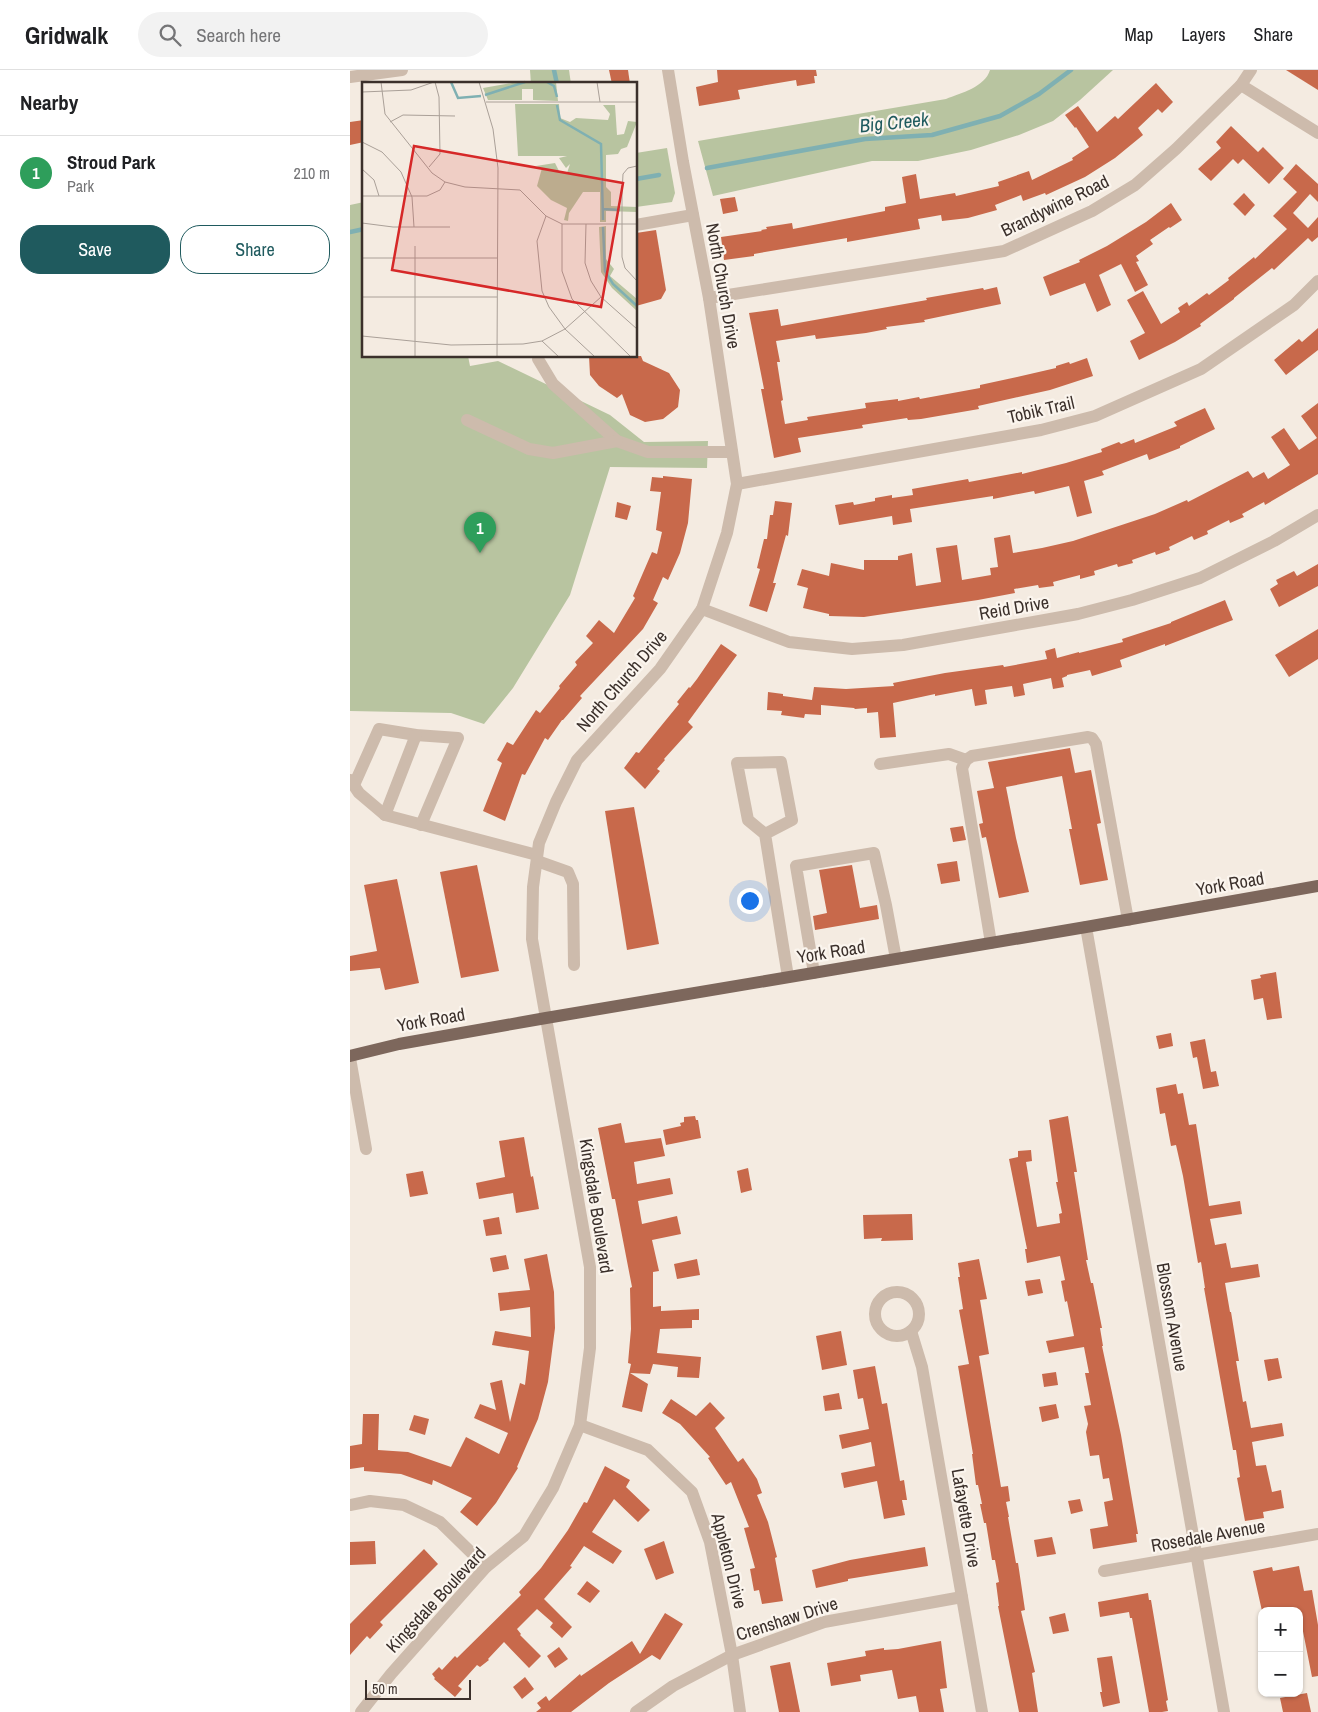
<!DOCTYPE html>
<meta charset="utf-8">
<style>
body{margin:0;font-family:"Archivo Narrow",sans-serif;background:#f2f2f2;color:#202124}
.controls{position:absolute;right:15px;bottom:15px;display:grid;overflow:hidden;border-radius:10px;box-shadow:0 1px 4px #0004}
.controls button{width:45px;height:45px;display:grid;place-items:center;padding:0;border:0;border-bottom:1px solid #e0e0e0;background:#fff;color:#202124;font:25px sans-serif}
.scale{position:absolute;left:15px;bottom:12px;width:106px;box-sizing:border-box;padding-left:5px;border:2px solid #3b302b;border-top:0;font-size:14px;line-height:18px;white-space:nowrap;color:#3b302b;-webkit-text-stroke:4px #fbf5ee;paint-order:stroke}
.you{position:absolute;left:399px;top:830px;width:18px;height:18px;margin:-12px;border:4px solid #fff;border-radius:50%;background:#1a73e8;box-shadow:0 0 0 8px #1a73e833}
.badge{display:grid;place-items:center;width:32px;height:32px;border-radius:50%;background:#1f5a5e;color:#fff;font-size:16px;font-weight:700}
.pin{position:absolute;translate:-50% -41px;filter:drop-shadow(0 1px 2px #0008)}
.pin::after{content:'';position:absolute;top:26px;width:18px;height:15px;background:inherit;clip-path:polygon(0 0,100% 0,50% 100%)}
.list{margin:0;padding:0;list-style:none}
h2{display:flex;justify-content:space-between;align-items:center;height:65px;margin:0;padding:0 20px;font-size:21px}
h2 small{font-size:16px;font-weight:400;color:#757577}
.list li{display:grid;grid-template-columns:32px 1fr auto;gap:15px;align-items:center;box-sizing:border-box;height:75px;padding:0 20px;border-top:1px solid #e0e0e0}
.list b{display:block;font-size:19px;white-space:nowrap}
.list p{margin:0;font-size:16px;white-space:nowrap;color:#757577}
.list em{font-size:16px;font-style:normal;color:#757577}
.actions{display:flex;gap:10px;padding:15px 20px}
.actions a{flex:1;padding:11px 0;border:1px solid #1f5a5e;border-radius:20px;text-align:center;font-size:18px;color:#1f5a5e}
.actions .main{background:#1f5a5e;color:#fff}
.icon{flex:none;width:28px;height:28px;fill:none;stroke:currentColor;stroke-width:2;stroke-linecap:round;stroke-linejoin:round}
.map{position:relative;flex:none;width:968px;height:1642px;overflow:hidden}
header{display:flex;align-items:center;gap:30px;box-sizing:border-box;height:70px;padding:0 25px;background:#fff;border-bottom:1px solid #e0e0e0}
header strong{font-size:24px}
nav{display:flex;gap:28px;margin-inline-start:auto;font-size:18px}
.search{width:350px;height:45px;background:#f2f2f2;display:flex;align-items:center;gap:12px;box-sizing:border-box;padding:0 18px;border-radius:28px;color:#757577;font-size:19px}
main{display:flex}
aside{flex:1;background:#fff}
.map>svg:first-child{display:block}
</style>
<header>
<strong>Gridwalk</strong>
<div class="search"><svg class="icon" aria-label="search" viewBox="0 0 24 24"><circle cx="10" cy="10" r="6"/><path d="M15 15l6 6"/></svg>Search here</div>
<nav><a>Map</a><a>Layers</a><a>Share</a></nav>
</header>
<main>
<aside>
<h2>Nearby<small></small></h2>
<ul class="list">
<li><span class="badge" style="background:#2e9e5b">1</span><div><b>Stroud Park</b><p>Park</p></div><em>210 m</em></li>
</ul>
<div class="actions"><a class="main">Save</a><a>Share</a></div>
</aside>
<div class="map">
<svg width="968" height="1642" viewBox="0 0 968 1642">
<rect width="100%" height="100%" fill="#f4ebe1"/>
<g fill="#b8c4a0">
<polygon points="180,0 219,0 221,14 181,14"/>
<path d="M640,0H763L730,30L703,51L669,65L621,80L568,91H522L363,126L348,71L596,29C611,23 635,17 640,0Z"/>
<polygon points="317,78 325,123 322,132 286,137 286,83"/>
<polygon points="14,132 14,286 118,286 120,296 148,291 260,345 294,372 358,371 357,398 260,397 220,525 163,618 134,654 101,643 0,641 0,135"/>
</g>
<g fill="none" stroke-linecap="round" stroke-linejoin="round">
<g stroke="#7fb0b2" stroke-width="4.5">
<polyline points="204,0 207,14"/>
<polyline points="357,98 515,69 582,65 650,46 689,24 721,0"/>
<polyline points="286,109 309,105"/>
<polyline points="0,162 14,159"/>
</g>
</g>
<g fill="#c8694b">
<polygon points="259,0 278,0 280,14 262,14"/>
<polygon points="367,0 466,0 467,6 464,6 465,13 447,16 446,10 388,20 390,29 349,36 346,17 368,12"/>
<polygon points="936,0 968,0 968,20"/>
<polygon points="806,13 823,32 812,43 808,39 788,58 793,65 765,88 735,107 696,125 695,123 673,131 671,125 645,135 647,140 618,148 592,151 591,145 568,149 570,159 497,172 497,168 404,184 404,186 374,190 371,167 412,161 411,160 417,159 416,157 442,153 443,159 535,141 535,137 556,133 552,107 566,104 570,129 605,123 606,126 649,116 648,112 679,101 682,110 723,90 722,88 739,77 726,57 725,58 715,45 728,36 747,62 765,46 768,49"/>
<polygon points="14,50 14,72 0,75 0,52"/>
<polygon points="881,56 908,82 913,77 934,98 919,114 893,89 888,94 883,89 861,111 848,99 871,78 866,72"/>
<polygon points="946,94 968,114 968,132 960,124 943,143 958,158 968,147 968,167 962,172 958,168 924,200 922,198 884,228 884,229 850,254 851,256 825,272 789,290 780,271 795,263 777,230 793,221 811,254 830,242 828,238 837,232 839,236 857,223 859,225 879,210 878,208 904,187 905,189 937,159 923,146 947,122 933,109"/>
<polygon points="894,123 905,135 895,146 883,134"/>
<polygon points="385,127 388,141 373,144 370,129"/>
<polygon points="821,133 832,150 820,158 819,157 800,170 803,174 786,186 789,191 786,192 798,215 785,222 771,194 749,205 761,235 747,242 735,213 700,226 693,207 730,192 729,190 757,176 796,152"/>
<polygon points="306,160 316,220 311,229 286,236 286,163"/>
<polygon points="647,217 651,234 574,250 575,252 536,257 537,259 516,263 466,269 465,265 426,271 430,292 427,292 433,330 431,331 435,354 458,350 457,347 516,338 515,333 548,329 548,331 569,327 570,329 630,318 630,315 667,307 706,298 706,296 719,292 720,294 737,288 743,306 700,320 628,336 629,339 571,349 558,350 557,348 512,355 513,358 448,368 451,382 424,388 411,319 414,319 399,243 428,239 431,256 577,230 576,228 633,218 634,220"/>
<polygon points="968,258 968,280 936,305 924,290 949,269 952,272"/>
<polygon points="239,286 291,286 293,291 319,303 330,320 328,337 313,349 295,352 280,345 272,324 267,328 249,316 240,305"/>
<polygon points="968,333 968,404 915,435 914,432 892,444 894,447 880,453 879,450 857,461 858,464 844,470 842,466 819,477 820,480 806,485 805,482 782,490 783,493 768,497 767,494 744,501 745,505 730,509 730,505 703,512 704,516 689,518 688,515 664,519 665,523 628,530 514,547 479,546 479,544 453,538 458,518 447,515 452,499 479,506 481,493 514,500 514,490 548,490 548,486 562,483 566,516 591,512 586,478 607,475 612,510 641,505 640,498 648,497 644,468 660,465 663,483 692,478 723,471 805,444 837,430 838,432 898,401 903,408 914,402 918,409 940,395 921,367 934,358 949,380 967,368 951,346"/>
<polygon points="855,338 865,359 830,376 830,378 799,390 797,384 752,401 754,405 734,411 742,443 727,447 719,416 685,424 684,421 643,429 643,426 560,439 562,452 543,455 542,446 489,455 485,435 503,432 504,435 525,431 525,428 542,425 542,428 563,425 562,419 618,409 619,412 672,402 672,404 716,393 752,382 751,379 769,372 771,374 784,369 785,373 827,356 824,352"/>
<polygon points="313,406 342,409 338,453 330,483 318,510 313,507 303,530 308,533 293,559 230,626 232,628 213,650 212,650 198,670 195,668 175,705 172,704 155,751 133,741 152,693 147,690 157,672 163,675 186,640 190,643 210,618 209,616 227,595 225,592 243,573 236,566 249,550 264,563 285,528 283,526 302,482 307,484 312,462 306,460 311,422 300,421 302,407 313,408"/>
<polygon points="425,431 442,433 438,466 436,465 423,513 426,513 417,542 399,536 410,499 407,498 414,469 417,469 420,445 423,445"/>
<polygon points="267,432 281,436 277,450 265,447"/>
<polygon points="968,494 968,516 929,537 920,519 928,514 926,510 944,501 947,506"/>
<polygon points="875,530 883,550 815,576 815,574 770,590 772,597 742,606 740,600 717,605 717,606 712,608 714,617 703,619 701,608 673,614 675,625 664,627 662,616 635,620 637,634 625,636 622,619 585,626 585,624 543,633 546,667 530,668 528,642 517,643 517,638 505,639 504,638 471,635 471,645 455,644 454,648 431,645 432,641 417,640 418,622 433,624 433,626 462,630 464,617 496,619 544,616 543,613 595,603 653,595 654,597 697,589 695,581 705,578 707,588 729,582 729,583 773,572 772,569 821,553 821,552"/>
<polygon points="968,559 968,589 939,607 925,585"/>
<polygon points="371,574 387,585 338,652 343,657 314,689 315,690 307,699 310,701 295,719 274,698 286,682 289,683 329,634 327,632 339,617 340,618 347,609"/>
<polygon points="720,678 725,703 741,700 751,753 747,754 758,810 730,815 719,759 722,759 712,706 656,717 666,768 679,822 649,828 636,767 632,768 629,754 633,753 627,721 644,718 638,692"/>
<polygon points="284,737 309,874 277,880 255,741"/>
<polygon points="613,756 616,770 603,772 600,758"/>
<polygon points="607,791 610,811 591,814 587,794"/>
<polygon points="127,795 149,901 111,908 90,802"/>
<polygon points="502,795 510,838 527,835 529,849 465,860 463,846 477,843 469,800"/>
<polygon points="47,809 69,913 35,920 30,898 0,901 0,886 27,881 14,815"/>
<polygon points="926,902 932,948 917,950 913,928 904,930 901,910 911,908 910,905"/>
<polygon points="821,963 823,976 809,979 806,966"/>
<polygon points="855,969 861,1002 866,1001 869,1016 853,1019 847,987 843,988 840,972"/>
<polygon points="826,1014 828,1024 833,1023 839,1055 846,1054 859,1136 890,1131 892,1144 860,1149 865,1175 876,1173 881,1198 908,1194 910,1207 875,1213 880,1242 881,1242 889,1291 886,1291 893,1332 896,1331 901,1358 932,1353 934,1366 902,1372 906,1396 916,1395 922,1422 931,1420 934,1438 913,1442 914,1448 895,1451 887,1408 890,1407 886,1380 883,1380 854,1218 855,1218 851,1192 848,1193 833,1106 826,1075 821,1076 815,1043 810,1044 806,1018"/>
<polygon points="345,1046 346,1050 348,1050 351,1068 316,1075 313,1060 331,1056 330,1053 334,1052 334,1047"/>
<polygon points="718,1046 727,1102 724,1102 738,1190 736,1190 741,1213 743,1213 752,1258 750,1258 753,1276 752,1276 771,1365 788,1464 786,1464 787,1472 743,1479 740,1459 758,1456 754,1432 763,1430 759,1408 753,1409 749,1385 740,1386 736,1362 738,1354 734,1336 741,1335 735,1303 739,1303 734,1277 699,1283 696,1271 724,1266 717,1231 715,1232 711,1211 715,1210 710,1186 677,1193 675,1179 677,1179 659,1089 668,1087 668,1081 681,1080 682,1091 676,1092 687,1157 710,1153 709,1144 712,1143 706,1112 708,1112 699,1050"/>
<polygon points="271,1053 275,1073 311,1068 315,1086 284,1092 287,1114 320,1108 323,1124 288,1131 292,1154 327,1146 331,1164 302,1170 309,1201 303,1202 303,1237 311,1236 311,1241 349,1239 349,1250 342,1250 342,1258 310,1259 307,1283 351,1287 349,1308 327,1307 328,1297 303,1294 300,1304 280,1303 298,1314 292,1342 272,1337 281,1294 278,1293 281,1259 280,1218 282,1217 265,1129 262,1129 248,1058"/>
<polygon points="174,1067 181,1107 183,1106 189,1139 166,1143 163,1123 129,1129 126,1113 155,1107 149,1071"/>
<polygon points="398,1098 402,1120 391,1123 387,1101"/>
<polygon points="73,1101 78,1124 60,1127 56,1104"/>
<polygon points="562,1144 563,1170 531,1171 532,1168 514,1169 513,1145"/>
<polygon points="149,1147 152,1164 136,1166 133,1150"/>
<polygon points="197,1184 204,1222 205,1258 198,1312 188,1349 167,1397 168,1398 146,1433 127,1456 110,1442 122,1428 83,1410 82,1415 51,1404 14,1401 14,1397 0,1399 0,1376 12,1374 13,1344 29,1344 28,1380 58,1382 101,1397 116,1367 149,1384 158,1363 124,1348 130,1334 146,1340 140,1313 152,1310 160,1352 170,1313 175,1315 179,1281 142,1275 145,1261 181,1267 180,1237 150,1241 148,1223 180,1220 174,1189"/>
<polygon points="156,1185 159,1199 143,1202 140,1188"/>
<polygon points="347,1189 350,1205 327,1209 324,1194"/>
<polygon points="629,1189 637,1229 630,1230 639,1284 629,1286 651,1417 658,1416 660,1431 656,1432 659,1447 658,1447 666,1493 668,1493 675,1540 671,1541 685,1602 682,1603 688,1642 669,1642 648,1536 649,1536 646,1513 649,1512 645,1490 642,1490 636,1453 634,1453 630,1434 632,1434 628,1415 626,1415 622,1384 623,1384 608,1296 619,1294 609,1240 613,1239 608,1207 610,1207 608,1193"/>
<polygon points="690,1209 693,1223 678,1226 675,1211"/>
<polygon points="491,1261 497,1295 472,1300 466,1266"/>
<polygon points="928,1288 932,1308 918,1311 914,1290"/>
<polygon points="525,1296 532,1334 537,1333 550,1411 554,1410 557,1430 552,1430 555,1445 534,1449 527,1411 494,1418 491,1403 525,1396 521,1372 492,1379 489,1365 519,1359 513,1328 508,1329 503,1300"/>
<polygon points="706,1302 708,1315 694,1317 692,1304"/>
<polygon points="489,1323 492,1339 475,1341 473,1326"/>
<polygon points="321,1329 346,1346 360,1332 375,1348 365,1358 388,1392 393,1388 407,1409 412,1423 407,1425 418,1452 427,1487 425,1488 433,1531 412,1534 409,1520 404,1521 400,1499 405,1498 394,1458 399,1457 381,1412 376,1415 358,1388 360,1387 330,1354 312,1343"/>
<polygon points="706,1334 709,1348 692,1352 689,1337"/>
<polygon points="64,1345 79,1349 75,1365 59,1360"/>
<polygon points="255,1396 280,1410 276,1417 300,1440 288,1452 264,1429 242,1462 272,1481 263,1494 234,1476 220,1496 222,1497 194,1529 222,1557 212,1568 200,1557 203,1553 187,1539 167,1559 171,1564 170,1565 191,1586 179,1598 154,1572 138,1589 139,1590 130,1597 127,1595 108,1616 112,1619 105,1627 84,1609 85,1608 82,1604 89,1597 92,1600 105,1586 107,1588 171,1525 169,1522 191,1498 218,1460 234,1432 237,1433"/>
<polygon points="730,1429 733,1441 721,1444 718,1431"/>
<polygon points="702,1467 706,1484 687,1487 684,1470"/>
<polygon points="25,1471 26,1494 0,1495 0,1472"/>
<polygon points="314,1471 324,1503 306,1510 294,1479"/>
<polygon points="575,1477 578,1496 498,1509 498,1511 466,1518 462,1500 500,1490"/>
<polygon points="74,1479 88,1494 30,1552 33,1555 20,1569 17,1566 0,1585 0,1554"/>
<polygon points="949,1496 954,1521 962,1520 964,1532 968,1555 968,1606 962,1607 949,1541 912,1541 903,1501 922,1497 923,1501"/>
<polygon points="237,1511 250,1521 240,1533 227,1524"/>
<polygon points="798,1523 799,1530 801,1530 818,1630 816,1631 818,1641 812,1642 799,1642 782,1548 780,1548 779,1542 750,1547 748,1532"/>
<polygon points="315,1543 333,1554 310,1590 302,1585 259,1613 221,1642 186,1642 191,1638 187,1633 196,1626 199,1631 230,1604 231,1606 282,1571 290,1584"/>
<polygon points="715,1543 719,1561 703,1564 699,1547"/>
<polygon points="591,1571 597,1618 590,1619 594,1642 569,1642 566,1626 548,1629 542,1600 510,1605 511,1611 481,1616 477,1593 516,1586 515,1581 534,1578 534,1580 548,1579"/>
<polygon points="209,1577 218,1589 205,1598 197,1586"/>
<polygon points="762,1586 770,1633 753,1637 750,1622 752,1622 747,1588"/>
<polygon points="440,1592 450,1642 429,1642 420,1596"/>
<polygon points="175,1607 184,1619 172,1629 163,1617"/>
<polygon points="957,1623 961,1642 933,1642 930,1628"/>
</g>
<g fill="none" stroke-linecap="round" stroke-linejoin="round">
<g stroke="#cdbbac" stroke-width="12">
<polyline points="0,7 52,0"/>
<polyline points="891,15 968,63"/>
<polyline points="286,155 343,145"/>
<polyline points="359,228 654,181 742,141 785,115 826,79 891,15 901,0"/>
<polyline points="188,289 203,314 267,371 298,382 382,382"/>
<polyline points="117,350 179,379 203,383 267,371"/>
<polyline points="387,414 691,360 745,346 851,299 944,235 968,211"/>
<polyline points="352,539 439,572 502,579 553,575 728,544 782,530 850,508 924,471 968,445"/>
<polyline points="530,694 599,684 616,690"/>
<polyline points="0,710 9,723 35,745 187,785"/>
<polyline points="4,715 29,659 66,665 108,668 71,755"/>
<polyline points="35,745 66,665"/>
<polyline points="415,764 442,750 431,692 387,693 398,750 415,764 438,907"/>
<polyline points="187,791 218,802 223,814 224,895"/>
<polyline points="736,857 874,1642"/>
<polyline points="641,873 612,698 616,690 622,686 738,667 742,668 746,674 778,850"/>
<polyline points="464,903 446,796 524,783 536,835 546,889"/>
<polyline points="0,988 16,1079"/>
<circle cx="547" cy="1244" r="22"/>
<polyline points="561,1261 572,1297 632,1642"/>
<polyline points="230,1355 298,1380 342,1422 360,1472 382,1585 390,1642"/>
<polyline points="0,1435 20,1431 54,1435 90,1452 136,1497"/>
<polyline points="754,1501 968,1464"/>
<polyline points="11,1642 41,1604 136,1497 174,1466 203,1418 230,1355 240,1278 240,1197 182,869 183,817 189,773 206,732 227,690 310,599 352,539 377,463 387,414 359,228 333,92 318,0"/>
<polyline points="286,1642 323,1616 382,1585 474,1552 612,1527"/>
</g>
<polyline stroke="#7d675c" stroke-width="12" points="0,986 49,974 196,948 736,857 968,816"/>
</g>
<g text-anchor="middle" stroke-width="4.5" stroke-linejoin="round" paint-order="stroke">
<g font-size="18" fill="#3b302b" stroke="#fbf5ee">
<text transform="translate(705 136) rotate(-26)" y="6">Brandywine Road</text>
<text transform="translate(373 216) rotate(80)" y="6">North Church Drive</text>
<text transform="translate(691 340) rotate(-13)" y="6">Tobik Trail</text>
<text transform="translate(664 538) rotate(-10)" y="6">Reid Drive</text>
<text transform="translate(272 611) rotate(-49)" y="6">North Church Drive</text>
<text transform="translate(880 814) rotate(-10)" y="6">York Road</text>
<text transform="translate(481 882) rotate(-9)" y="6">York Road</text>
<text transform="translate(81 950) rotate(-10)" y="6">York Road</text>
<text transform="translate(246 1136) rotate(81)" y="6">Kingsdale Boulevard</text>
<text transform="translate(822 1247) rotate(80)" y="6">Blossom Avenue</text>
<text transform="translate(616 1448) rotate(80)" y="6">Lafayette Drive</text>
<text transform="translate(858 1466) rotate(-10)" y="6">Rosedale Avenue</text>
<text transform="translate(379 1491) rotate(76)" y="6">Appleton Drive</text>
<text transform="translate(86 1530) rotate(-47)" y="6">Kingsdale Boulevard</text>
<text transform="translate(437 1549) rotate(-18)" y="6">Crenshaw Drive</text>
</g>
<g font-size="19" font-style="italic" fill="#1f5a5e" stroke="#fbf5ee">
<text transform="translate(544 52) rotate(-6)" y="7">Big Creek</text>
</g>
</g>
<g transform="translate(12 12)">
<rect width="275" height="275" fill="#f4ebe1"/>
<path d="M156,0H194L196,19L171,18V7H160V18H126L121,6ZM153,22H197L198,36L208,40L214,36L246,38L248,32L241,23H253L255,53L262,52L266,39L275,40L265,65L259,67L256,72L244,73V105L249,110V124L275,125V130L244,129V140H238V110H221L207,131L206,139L202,138L205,126L189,118L175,104L180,86L174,84L193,81L197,89L205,91L208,82L204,86L197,76L205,74H156ZM244,144V177L252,187L248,194L275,217V229L250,206L239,190L237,145Z" fill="#b8c4a0"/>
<path fill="none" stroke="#7fb0b2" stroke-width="2.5" d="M89,0L96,16L119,14M185,0L192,4L195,15M123,13L163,0M195,23L198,38L239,62L241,138M241,127L258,128M241,145L243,189L251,202L275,224"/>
<path fill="none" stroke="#aaa098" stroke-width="1" d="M19,0L23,32L70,91L83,100L103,105L158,108L184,134L200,142H275M117,0L131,47L136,86L135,275M235,0L238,20M0,10L49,8L72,0M124,20H275M28,40L41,33L93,34M0,60L20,70L39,90L50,115L52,145M275,84L266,86L261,92L260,111V175L263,186L275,199M67,85L78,72L77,15L73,0M0,87L12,98L17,114M0,114H65L78,108L83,100M184,134L175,159L180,209L187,225L203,247L233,275M0,141L31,145H88M200,142V189L210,217L269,275M224,142L223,181L229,199L239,215L275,247M53,164V275M0,176H135M0,215H135M0,254L89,263L161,262L180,259L203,247L239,215M180,259L197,275"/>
<path fill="#d62828" fill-opacity="0.15" stroke="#d62828" stroke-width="2.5" d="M52,64L261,101L239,225L30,188Z"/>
<rect width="275" height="275" fill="none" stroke="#3b302b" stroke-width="2.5"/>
</g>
</svg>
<div class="controls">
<button>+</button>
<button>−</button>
</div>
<div class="scale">50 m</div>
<div class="you"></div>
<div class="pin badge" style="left:130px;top:483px;background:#2e9e5b">1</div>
</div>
</main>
